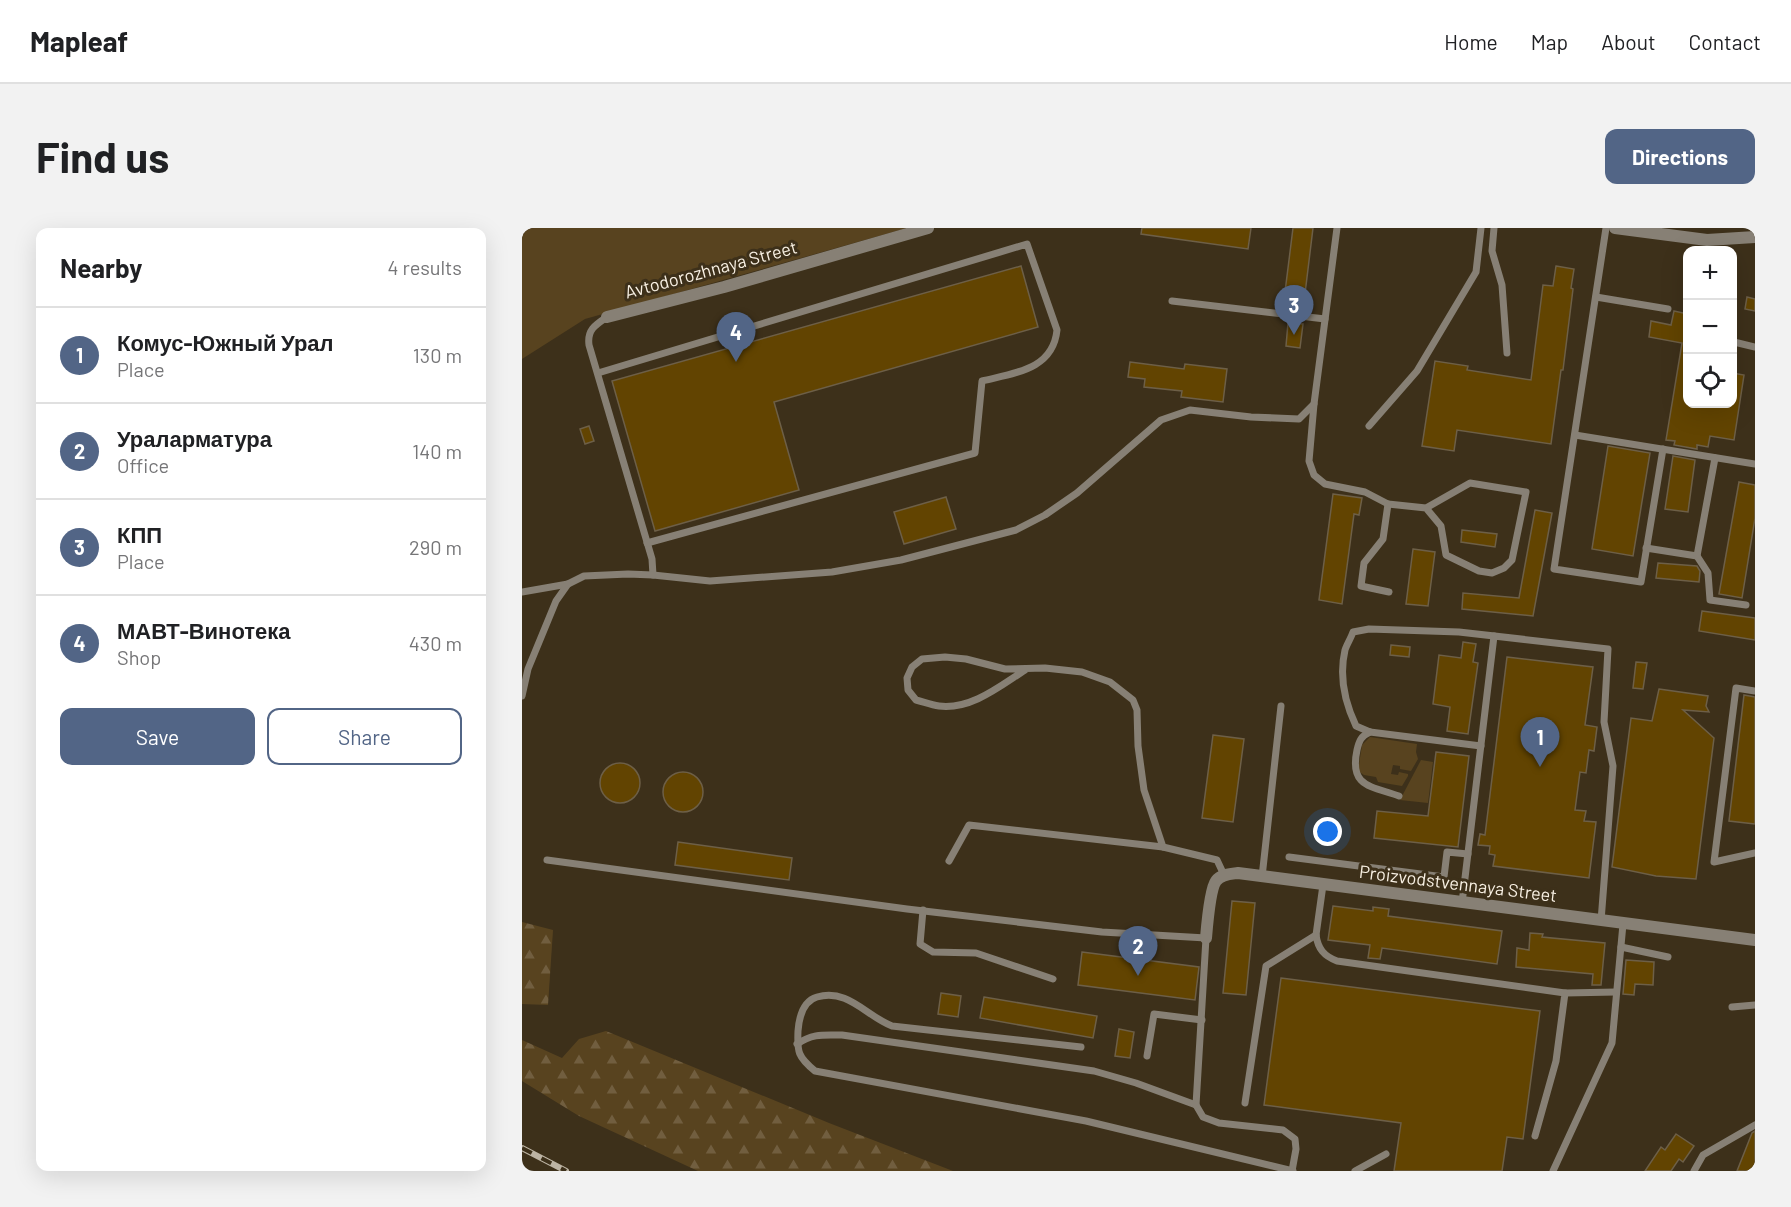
<!DOCTYPE html>
<meta charset="utf-8">
<style>
body{margin:0;font-family:Barlow,sans-serif;background:#f2f2f2;color:#202124}
.controls{position:absolute;right:18px;top:18px;display:grid;overflow:hidden;border-radius:12px;box-shadow:0 6px 24px #0002}
.controls button{width:54px;height:54px;display:grid;place-items:center;padding:0;border:0;border-bottom:2px solid #e0e0e0;background:#fff;color:#202124;font:30px sans-serif}
.you{position:absolute;left:806px;top:604px;width:21px;height:21px;margin:-15px;border:4px solid #fff;border-radius:50%;background:#1a73e8;box-shadow:0 0 0 9px #1a73e833}
.badge{display:grid;place-items:center;width:39px;height:39px;border-radius:50%;background:#526586;color:#fff;font-size:20px;font-weight:700}
.pin{position:absolute;translate:-50% -50px;filter:drop-shadow(0 2px 3px #0008)}
.pin::after{content:'';position:absolute;top:32px;width:21px;height:18px;background:inherit;clip-path:polygon(0 0,100% 0,50% 100%)}
.list{margin:0;padding:0;list-style:none}
h2{display:flex;justify-content:space-between;align-items:center;height:78px;margin:0;padding:0 24px;font-size:26px}
h2 small{font-size:20px;font-weight:400;color:#757577}
.list li{display:grid;grid-template-columns:39px 1fr auto;gap:18px;align-items:center;box-sizing:border-box;height:96px;padding:0 24px;border-top:2px solid #e0e0e0}
.list b{display:block;font-size:22px;white-space:nowrap}
.list p{margin:0;font-size:20px;white-space:nowrap;color:#757577}
.list em{font-size:20px;font-style:normal;color:#757577}
.actions{display:flex;gap:12px;padding:18px 24px}
.actions a{flex:1;padding:14px 0;border:2px solid #526586;border-radius:12px;text-align:center;font-size:21px;color:#526586}
.actions .main{background:#526586;color:#fff}
.icon{flex:none;width:33px;height:33px;fill:none;stroke:currentColor;stroke-width:2;stroke-linecap:round;stroke-linejoin:round}
.map{position:relative;flex:none;width:1233px;height:943px;overflow:hidden;border-radius:12px}
header{display:flex;align-items:center;gap:36px;box-sizing:border-box;height:84px;padding:0 30px;background:#fff;border-bottom:2px solid #e0e0e0}
header strong{font-size:28px}
nav{display:flex;gap:33px;margin-inline-start:auto;font-size:21px}
.intro{display:flex;align-items:center;justify-content:space-between;box-sizing:border-box;height:144px;padding:0 36px}
h1{margin:0;font-size:42px}
.button{padding:15px 27px;border-radius:12px;background:#526586;color:#fff;font-size:21px;font-weight:700}
main{display:flex;gap:36px;padding:0 36px}
aside{flex:1;background:#fff;border-radius:12px;box-shadow:0 6px 24px #0002}
.map>svg:first-child{display:block}
</style>
<header>
<strong>Mapleaf</strong>
<nav><a>Home</a><a>Map</a><a>About</a><a>Contact</a></nav>
</header>
<div class="intro"><h1>Find us</h1><a class="button">Directions</a></div>
<main>
<aside>
<h2>Nearby<small>4 results</small></h2>
<ul class="list">
<li><span class="badge">1</span><div><b>Комус-Южный Урал</b><p>Place</p></div><em>130 m</em></li>
<li><span class="badge">2</span><div><b>Ураларматура</b><p>Office</p></div><em>140 m</em></li>
<li><span class="badge">3</span><div><b>КПП</b><p>Place</p></div><em>290 m</em></li>
<li><span class="badge">4</span><div><b>МАВТ-Винотека</b><p>Shop</p></div><em>430 m</em></li>
</ul>
<div class="actions"><a class="main">Save</a><a>Share</a></div>
</aside>
<div class="map">
<svg width="1233" height="943" viewBox="0 0 1233 943">
<defs>
<pattern id="forest-firs" width="22" height="20" patternUnits="userSpaceOnUse" patternTransform="scale(1.5)"><rect width="22" height="20" fill="#58431f"/><path d="M5 1l3.5 6h-7zM16 11l3.5 6h-7z" fill="#715e3f"/></pattern>
</defs>
<rect width="100%" height="100%" fill="#3d301a"/>
<g fill="#58431f">
<polygon points="0,0 385,0 63,91 0,131"/>
<polygon points="848,509 895,516 894,524 896,531 889,543 878,541 878,538 871,537 869,546 876,547 877,544 886,546 886,548 880,558 856,554 854,549 842,547 836,543 840,517"/>
<polygon points="899,532 911,534 906,575 878,572"/>
</g>
<g fill="url(#forest-firs)">
<polygon points="0,694 31,702 26,777 0,776"/>
<polygon points="84,803 307,895 431,943 176,943 57,888 0,853 0,812 40,830 57,811"/>
</g>
<g fill="#624401" stroke="#6d5f47" stroke-width="1.5">
<polygon points="620,0 729,0 726,21 619,6"/>
<polygon points="771,0 791,0 782,74 762,72"/>
<polygon points="499,38 516,99 252,174 277,262 133,303 90,153"/>
<polygon points="1034,38 1052,41 1049,60 1051,61 1041,142 1039,142 1029,216 935,202 932,223 900,218 913,133 946,138 945,142 1009,152 1021,57 1031,58"/>
<polygon points="1225,69 1233,71 1233,83 1223,81"/>
<polygon points="1152,83 1166,86 1166,176 1210,176 1210,145 1222,147 1212,212 1188,208 1186,219 1175,217 1175,221 1152,217 1153,213 1144,212 1160,115 1127,109 1129,93 1149,97"/>
<polygon points="766,95 781,96 778,120 764,118"/>
<polygon points="608,134 662,141 663,136 705,141 701,174 659,169 660,163 622,159 623,151 606,149"/>
<polygon points="67,198 72,213 63,216 58,201"/>
<polygon points="1086,218 1128,225 1111,328 1070,321"/>
<polygon points="1151,228 1173,232 1166,284 1143,281"/>
<polygon points="1217,254 1233,257 1233,290 1220,370 1197,366"/>
<polygon points="811,266 840,270 837,287 832,286 820,376 797,372"/>
<polygon points="424,269 434,301 382,316 372,284"/>
<polygon points="1013,282 1030,285 1011,388 940,381 941,365 997,370"/>
<polygon points="940,302 975,306 973,319 939,314"/>
<polygon points="891,321 913,324 906,378 884,376"/>
<polygon points="1136,335 1175,338 1178,343 1177,354 1134,350"/>
<polygon points="1180,383 1233,390 1233,412 1177,403"/>
<polygon points="941,414 954,416 951,434 956,435 946,506 925,503 928,479 911,476 917,427 939,430"/>
<polygon points="869,417 888,419 887,429 868,427"/>
<polygon points="985,429 1071,439 1063,497 1075,499 1072,523 1067,522 1064,545 1058,544 1053,582 1064,583 1062,593 1074,594 1067,650 971,638 973,627 967,626 968,618 956,617 958,606 963,607"/>
<polygon points="1114,434 1125,435 1121,461 1111,460"/>
<polygon points="1137,461 1186,468 1184,478 1187,484 1161,482 1192,510 1174,651 1134,648 1090,639 1109,490 1130,493"/>
<polygon points="1222,467 1233,469 1233,596 1207,593"/>
<polygon points="691,507 722,511 711,594 680,590"/>
<polygon points="914,524 947,528 936,619 852,610 855,583 906,588"/>
<circle cx="98" cy="555" r="20"/>
<circle cx="161" cy="564" r="20"/>
<polygon points="156,614 270,630 267,652 153,637"/>
<polygon points="710,673 733,675 724,767 701,765"/>
<polygon points="811,678 851,683 851,679 867,681 866,688 980,703 975,736 860,720 858,731 846,730 848,717 806,712"/>
<polygon points="1008,705 1021,706 1020,709 1083,715 1079,757 1070,757 1071,746 994,739 995,720 1007,722"/>
<polygon points="560,724 677,739 673,772 556,757"/>
<polygon points="1104,732 1132,734 1131,757 1113,756 1112,767 1101,766"/>
<polygon points="759,750 1018,783 1001,911 985,909 980,943 872,943 879,895 742,877"/>
<polygon points="419,765 439,768 436,789 416,786"/>
<polygon points="462,769 575,788 571,810 458,790"/>
<polygon points="597,801 612,804 608,830 593,828"/>
<polygon points="1233,903 1233,943 1215,943 1230,905"/>
<polygon points="1154,906 1172,918 1161,934 1157,931 1149,943 1123,943 1139,919 1143,922"/>
</g>
<g fill="none" stroke-linecap="round" stroke-linejoin="round">
<g stroke="#878075" stroke-width="7">
<polyline points="972,0 970,23 980,57 985,125"/>
<polyline points="1084,0 1032,341 1119,354 1141,221"/>
<polyline points="1074,69 1146,81"/>
<polyline points="650,73 803,91"/>
<path d="M85,89C73,97 65,102 67,117L130,331L131,347"/>
<polyline points="1212,114 1233,119"/>
<path d="M76,145L505,16L535,102C531,142 492,145 460,153L453,225L125,315"/>
<polyline points="792,176 787,233 792,247 803,256 843,264 866,276 904,280 919,298 924,327 957,343 970,345 982,340 990,332 1004,264 948,255 904,280"/>
<polyline points="847,198 895,143 954,44 959,0"/>
<polyline points="1053,207 1233,236"/>
<polyline points="866,276 861,311 842,335 839,358 867,364"/>
<polyline points="1124,320 1175,328 1193,230"/>
<polyline points="1175,328 1186,345 1188,372 1224,377"/>
<polyline points="0,364 46,356"/>
<path d="M503,442C478,458 449,482 417,478C409,477 402,474 394,472L386,462L385,450L390,439L400,431L423,429L444,431L483,441L523,440L560,444L588,454L611,472L615,482L616,518L622,562L641,619L695,632L702,647"/>
<polyline points="1233,463 1214,460 1192,634 1233,625"/>
<polyline points="0,468 6,441 34,373 46,356 62,348 106,346 131,347 188,353 310,344 379,332 494,302 523,287 555,265 639,192 668,182 729,189 777,191 792,176 815,0"/>
<path d="M848,504C839,508 837,513 835,522C827,559 849,558 877,568"/>
<path d="M959,518L848,504L834,498C823,475 817,448 823,422C825,416 829,410 831,404L847,401L937,404L1086,421L1082,494L1091,538L1079,693"/>
<polyline points="767,629 922,649 925,624 946,626"/>
<polyline points="25,632 385,681 580,704 684,710 674,877 681,889 697,895 761,902 773,911 774,921 770,943"/>
<polyline points="427,633 447,597 641,619"/>
<polyline points="740,649 759,478"/>
<path d="M801,657L794,707C796,721 802,728 815,733L1043,765L1034,833L1013,908"/>
<polyline points="940,675 972,408"/>
<polyline points="401,682 398,716 411,724 454,725 531,751"/>
<polyline points="1099,719 1146,729"/>
<polyline points="1043,765 1094,764"/>
<polyline points="1210,779 1233,777"/>
<path d="M275,816C291,805 302,807 320,807L572,843L614,855L674,877"/>
<path d="M559,819L370,798C344,788 326,760 295,769C281,773 277,790 276,803C275,824 276,829 293,843L564,893L771,943"/>
<polyline points="625,828 632,786 680,792"/>
<polyline points="723,875 744,738 794,707"/>
<polyline points="833,943 864,926"/>
<polyline points="1031,943 1090,815 1101,696"/>
<polyline points="1172,943 1181,927 1233,897"/>
</g>
<g stroke="#878075" stroke-width="12">
<polyline points="1093,0 1185,12 1233,9"/>
<polyline points="85,89 202,59 406,0"/>
<path d="M684,710C685,698 688,661 694,653C699,646 709,646 716,645L1233,712"/>
</g>
<g stroke="#bdb4a4" stroke-width="6">
<polyline id="rail" points="0,920 44,943"/>
</g>
<use href="#rail" stroke="#3d301a" stroke-width="4" stroke-dasharray="11" stroke-linecap="butt"/>
</g>
<g text-anchor="middle" stroke-width="6" stroke-linejoin="round" paint-order="stroke">
<g font-size="18" fill="#f8f0e3" stroke="#3d301a">
<text transform="translate(189 42) rotate(-15)" y="6">Avtodorozhnaya Street</text>
<text transform="translate(936 656) rotate(7)" y="6">Proizvodstvennaya Street</text>
</g>
</g>
</svg>
<div class="controls">
<button>+</button>
<button>−</button>
<button><svg class="icon" aria-label="locate" viewBox="0 0 24 24"><circle cx="12" cy="12" r="6"/><path d="M12 2v4M12 18v4M2 12h4M18 12h4"/></svg></button>
</div>
<div class="you"></div>
<div class="pin badge" style="left:1018px;top:539px">1</div>
<div class="pin badge" style="left:616px;top:748px">2</div>
<div class="pin badge" style="left:772px;top:107px">3</div>
<div class="pin badge" style="left:214px;top:134px">4</div>
</div>
</main>
